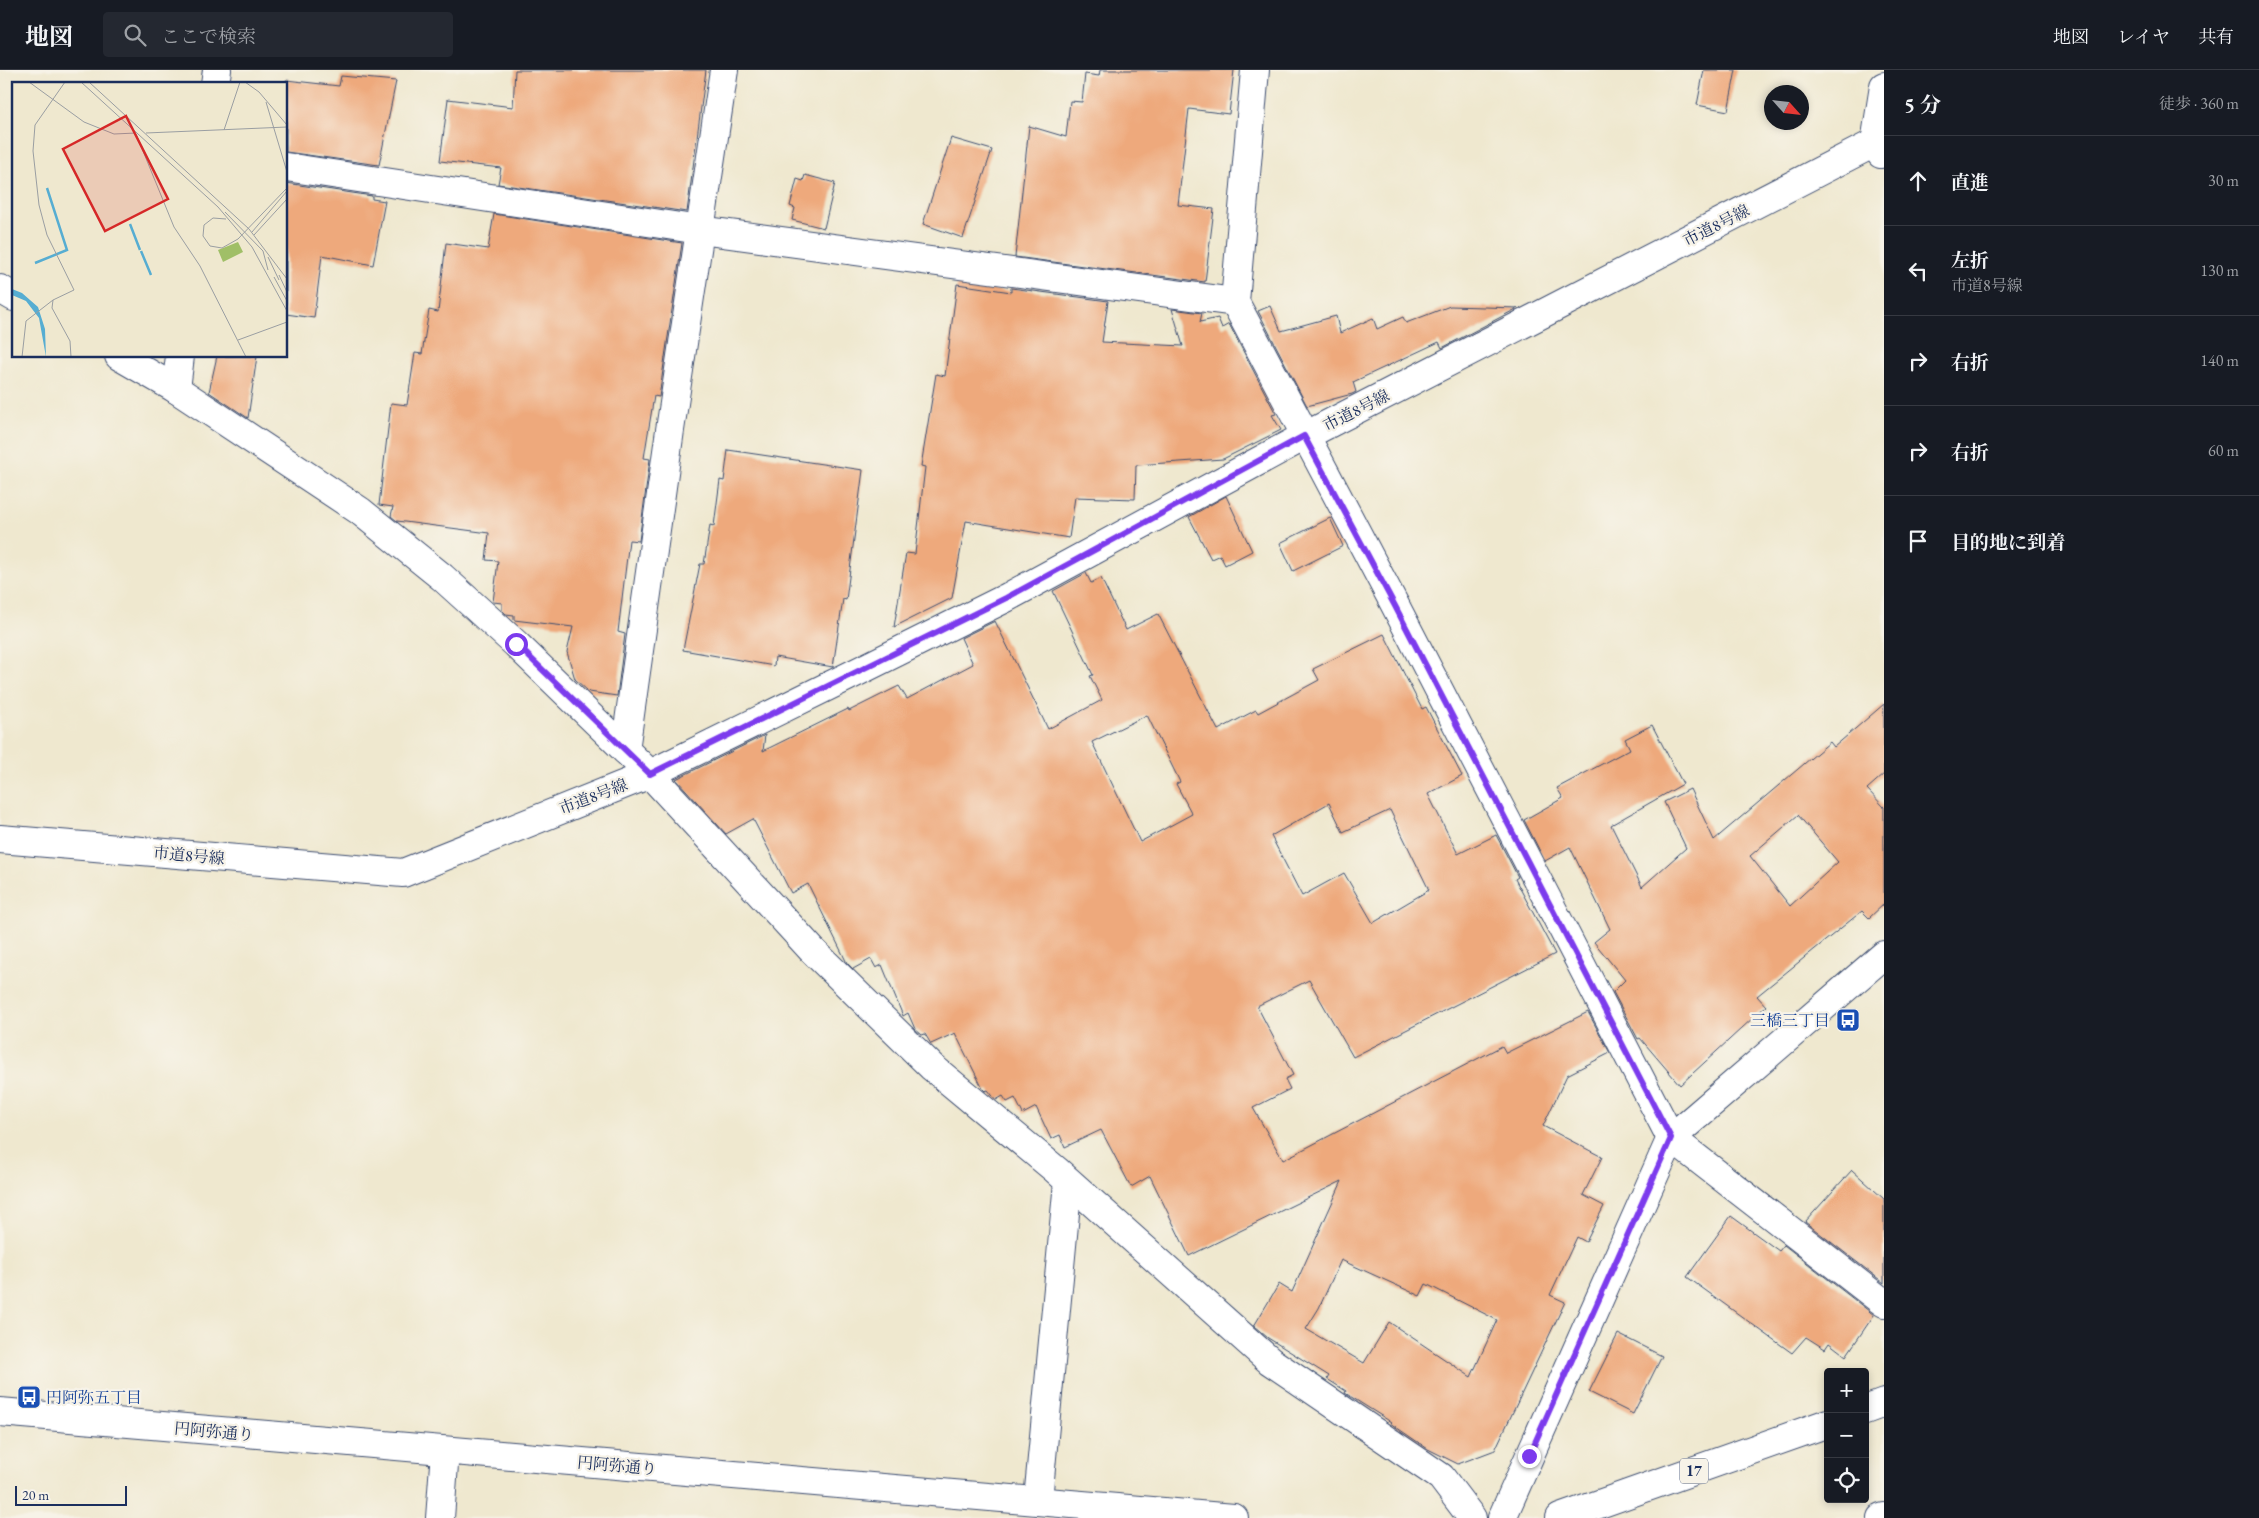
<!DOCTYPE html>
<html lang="ja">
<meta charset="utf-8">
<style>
body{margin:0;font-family:"EB Garamond","Noto Serif JP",serif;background:#242831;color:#f1f3f6}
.controls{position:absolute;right:15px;bottom:15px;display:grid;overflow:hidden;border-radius:5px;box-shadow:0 2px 8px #0003}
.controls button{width:45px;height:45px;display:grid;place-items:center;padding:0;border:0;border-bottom:1px solid #363941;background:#171b24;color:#f1f3f6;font:25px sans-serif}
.compass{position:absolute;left:1764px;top:15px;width:45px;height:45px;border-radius:50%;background:#171b24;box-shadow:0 2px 8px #0003;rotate:117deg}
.scale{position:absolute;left:15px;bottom:12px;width:112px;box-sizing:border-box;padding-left:5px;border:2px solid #1b2f5e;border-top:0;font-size:14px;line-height:18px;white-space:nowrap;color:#1b2f5e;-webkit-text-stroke:4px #f7f3e8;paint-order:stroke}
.stop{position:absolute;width:15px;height:15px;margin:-11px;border:4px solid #7c3aed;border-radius:50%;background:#fff}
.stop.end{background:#7c3aed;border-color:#fff;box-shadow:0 1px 5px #0008}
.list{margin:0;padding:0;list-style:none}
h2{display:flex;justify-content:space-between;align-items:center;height:65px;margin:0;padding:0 20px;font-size:21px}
h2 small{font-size:16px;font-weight:400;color:#9ea1a6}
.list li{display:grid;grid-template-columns:32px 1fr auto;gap:15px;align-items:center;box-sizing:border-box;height:90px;padding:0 20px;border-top:1px solid #363941}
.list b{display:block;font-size:19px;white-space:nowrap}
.list p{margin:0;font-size:16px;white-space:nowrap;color:#9ea1a6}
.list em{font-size:16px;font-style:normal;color:#9ea1a6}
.icon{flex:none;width:28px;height:28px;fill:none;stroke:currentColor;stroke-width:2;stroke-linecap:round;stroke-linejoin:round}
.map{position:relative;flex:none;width:1884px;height:1448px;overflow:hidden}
header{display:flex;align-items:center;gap:30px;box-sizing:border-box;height:70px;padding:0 25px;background:#171b24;border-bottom:1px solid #363941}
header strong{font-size:24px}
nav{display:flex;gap:28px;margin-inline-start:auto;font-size:18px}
.search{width:350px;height:45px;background:#242831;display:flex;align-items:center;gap:12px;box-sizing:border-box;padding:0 18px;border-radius:5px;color:#9ea1a6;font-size:19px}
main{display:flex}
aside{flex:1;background:#171b24}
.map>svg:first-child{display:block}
</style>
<header>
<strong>地図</strong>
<div class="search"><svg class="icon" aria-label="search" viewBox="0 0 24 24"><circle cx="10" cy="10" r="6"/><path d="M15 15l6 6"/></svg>ここで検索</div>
<nav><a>地図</a><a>レイヤ</a><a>共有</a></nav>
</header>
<main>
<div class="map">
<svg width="1884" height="1448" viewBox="0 0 1884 1448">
<rect width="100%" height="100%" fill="#f7f3e8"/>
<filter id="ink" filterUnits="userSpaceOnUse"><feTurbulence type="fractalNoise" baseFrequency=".02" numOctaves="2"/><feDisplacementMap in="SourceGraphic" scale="10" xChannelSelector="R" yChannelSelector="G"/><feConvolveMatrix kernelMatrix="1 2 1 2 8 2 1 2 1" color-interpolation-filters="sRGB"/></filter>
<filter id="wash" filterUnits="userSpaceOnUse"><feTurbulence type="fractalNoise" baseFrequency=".0096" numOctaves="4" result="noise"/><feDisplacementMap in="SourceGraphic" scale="20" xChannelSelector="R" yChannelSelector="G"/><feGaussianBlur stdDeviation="1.12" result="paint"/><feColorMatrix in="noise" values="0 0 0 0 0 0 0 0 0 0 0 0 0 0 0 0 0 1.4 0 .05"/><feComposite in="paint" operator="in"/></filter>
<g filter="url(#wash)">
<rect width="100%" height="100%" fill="#efe8cf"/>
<g id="blocks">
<g fill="#eea97b" fill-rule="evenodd">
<polygon points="515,0 706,0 687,142 498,114 501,98 440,91 448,29 513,37"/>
<polygon points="1100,0 1234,0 1229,44 1189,39 1178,135 1214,139 1205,212 1015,187 1029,56 1066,67 1070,31 1082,32 1085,4 1099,6"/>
<polygon points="1704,0 1736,0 1728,41 1697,35"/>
<polygon points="341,6 396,11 379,95 286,82 286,10 339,16"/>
<polygon points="951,68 992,80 963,168 923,154"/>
<polygon points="805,105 835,113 824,158 792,150 795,138 790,136 797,109 803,111"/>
<polygon points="286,113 372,126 372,129 385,131 373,195 322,185 314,248 286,244"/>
<polygon points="494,144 682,173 659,327 654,326 644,388 650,389 639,471 629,470 618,562 625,564 617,626 589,622 575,609 567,582 573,557 514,550 514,545 506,544 502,540 502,533 493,532 498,491 486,490 489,463 397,451 391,446 393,437 379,435 391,333 407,335 415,283 422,284 429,240 438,242 446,173 488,179"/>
<polygon points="957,214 1011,222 1011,218 1108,231 1102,272 1183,276 1172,239 1202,243 1200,252 1218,248 1222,258 1229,254 1276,344 1272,345 1281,360 1223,389 1136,395 1135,429 1075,427 1069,468 966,451 952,528 894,557 906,483 915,484 925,397 921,396 936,304 945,306"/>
<polygon points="1270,236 1281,261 1336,246 1340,263 1373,248 1377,259 1403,247 1406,253 1450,236 1518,238 1442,278 1439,272 1353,312 1356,322 1352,324 1307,336 1258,241"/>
<polygon points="217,286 257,286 248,348 209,322"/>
<polygon points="728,380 863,400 846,530 843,529 833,597 775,587 774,596 683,580 700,494 704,494 710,455 714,456 720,410 724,411"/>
<polygon points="1226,426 1252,481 1225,495 1220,485 1211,489 1189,447"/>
<polygon points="1330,448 1343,476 1293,501 1280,473"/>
<path d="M1086,503L1091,513L1101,508L1126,560L1158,544L1218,660L1256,640L1258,643L1319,610L1313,599L1384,564L1422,639L1426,637L1462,706L1428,724L1458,784L1496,765L1518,807L1515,809L1555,884L1353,987L1309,910L1257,936L1293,1005L1285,1009L1290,1019L1253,1038L1283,1090L1502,976L1506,983L1588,942L1610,983L1567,1005L1543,1056L1602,1087L1583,1125L1604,1136L1586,1172L1577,1167L1550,1225L1565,1232L1495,1380L1458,1394L1428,1379L1390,1353L1391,1352L1345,1323L1346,1321L1327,1309L1329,1306L1268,1268L1254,1256L1279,1214L1292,1222L1342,1111L1189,1186L1150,1106L1131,1117L1101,1060L1065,1077L1060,1065L1051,1069L1036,1037L1023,1044L1015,1028L1007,1032L1003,1026L996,1030L988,1020L985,1021L983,1019L955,963L931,974L925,964L922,965L915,959L908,943L903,946L882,895L876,898L871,889L853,899L847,893L808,814L791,823L753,749L726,764L676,709L765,665L763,681L848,639L849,641L899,616L907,629L973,594L961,568L995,551L1048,659L1102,630L1090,606L1093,605L1053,521ZM1147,645L1180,712L1176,714L1192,744L1140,772L1092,672ZM1329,733L1343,762L1390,740L1429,820L1373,853L1344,803L1302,826L1271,766ZM1341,1190L1420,1226L1426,1214L1497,1250L1471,1307L1389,1252L1364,1293L1306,1259L1319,1238Z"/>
<path d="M1884,634V704L1867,719L1884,737V834L1869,848L1862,841L1757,926L1766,936L1680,1015L1640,968L1638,969L1613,922L1625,910L1594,872L1610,859L1570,777L1545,791L1524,750L1563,728L1557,718L1630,679L1625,669L1652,655L1683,714L1611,755L1642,817L1686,778L1664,732L1690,719L1714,770L1830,672L1834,677ZM1798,745L1838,792L1790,836L1750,786Z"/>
<polygon points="1852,1100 1884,1129 1884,1213 1805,1152"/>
<polygon points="1731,1146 1779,1181 1784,1175 1874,1245 1846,1286 1829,1273 1825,1279 1806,1267 1792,1283 1687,1207"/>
<polygon points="1618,1264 1662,1286 1633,1344 1589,1322"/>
</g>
</g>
</g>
<g filter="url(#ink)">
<use href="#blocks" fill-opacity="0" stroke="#3b4b6f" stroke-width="1"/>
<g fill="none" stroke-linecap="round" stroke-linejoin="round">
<g stroke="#3b4b6f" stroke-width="30">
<g id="minor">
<polyline points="1255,0 1235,232 1395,535 1671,1068 1884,1233"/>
<polyline points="215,14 217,0"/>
<polyline points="1881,84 1875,73 1884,16"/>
<polyline points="286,97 700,160 1235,232"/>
<polyline points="0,219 14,227"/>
<polyline points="119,286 176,319 360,441 442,507 516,574 650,704 812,880 932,997 1056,1100 1270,1291 1441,1407 1472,1448"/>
<polyline points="176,319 180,286"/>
<polyline points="625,680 670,360 724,0"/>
<polyline points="0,769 403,803 650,704 847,607 1006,528 1305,366 1884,68"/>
<polyline points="0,1342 1234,1448"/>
<polyline points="1038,1430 1068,1112"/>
<polyline points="440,1448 445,1381"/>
<polyline points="1502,1448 1671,1068 1884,885"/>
</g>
</g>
<g stroke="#3b4b6f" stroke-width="30">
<g id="highway">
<polyline points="1865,1340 1884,1333"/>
<polyline points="1560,1448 1828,1353"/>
<polyline points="1881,1448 1884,1447"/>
</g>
</g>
<use href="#minor" stroke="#fff" stroke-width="28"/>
<use href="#highway" stroke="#fff" stroke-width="28"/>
</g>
</g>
<g fill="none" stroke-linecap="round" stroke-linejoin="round" filter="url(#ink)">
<polyline stroke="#7c3aed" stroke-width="6" points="516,574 650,704 1006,528 1304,366 1395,536 1671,1068 1529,1386"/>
</g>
<defs>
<g id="bus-square" transform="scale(1.25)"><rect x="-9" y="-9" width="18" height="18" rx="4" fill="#1a4fb4" stroke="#f7f3e8"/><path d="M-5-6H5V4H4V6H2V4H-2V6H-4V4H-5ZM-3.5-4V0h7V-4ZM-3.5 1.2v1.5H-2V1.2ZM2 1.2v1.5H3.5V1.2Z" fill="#fff"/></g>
</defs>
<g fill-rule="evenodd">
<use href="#bus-square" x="1848" y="950"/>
<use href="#bus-square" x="29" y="1327"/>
</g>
<g text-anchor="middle" stroke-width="4.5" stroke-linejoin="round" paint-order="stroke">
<rect fill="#f7f3e8" stroke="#5d6a87" stroke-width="1" x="1680" y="1388.5" width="28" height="25" rx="4"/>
<g font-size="15" font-weight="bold" fill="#1b2f5e">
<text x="1694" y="1406">17</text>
</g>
<g font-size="16" fill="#1b2f5e" stroke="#f7f3e8">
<text transform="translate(1716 155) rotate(-27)" y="6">市道8号線</text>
<text transform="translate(1356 340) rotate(-27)" y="6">市道8号線</text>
<text transform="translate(593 726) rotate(-21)" y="6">市道8号線</text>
<text transform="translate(189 785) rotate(5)" y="6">市道8号線</text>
<text transform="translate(214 1361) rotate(5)" y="6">円阿弥通り</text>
<text transform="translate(617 1395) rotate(5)" y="6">円阿弥通り</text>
</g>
<g font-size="16" fill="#164399" stroke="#f7f3e8" text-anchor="end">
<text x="1830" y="956">三橋三丁目</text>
<text x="46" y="1333" text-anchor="start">円阿弥五丁目</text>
</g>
</g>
<g transform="translate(12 12)">
<rect width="275" height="275" fill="#efe8cf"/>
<path d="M226,160L231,170L211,180L206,168Z" fill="#a0bf67"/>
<path d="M0,207L10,211L26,225L33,247L34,275L27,236L14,219L0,213Z" fill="#56add2"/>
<path fill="none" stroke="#56add2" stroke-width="2.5" d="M118,142L128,168M129,169L139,193M23,181L55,168L35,106"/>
<path fill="none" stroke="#9a9ea2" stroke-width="1" d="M17,0L72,40L102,52L124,51M69,0L206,125L240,165L275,229M77,0L237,147L275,197M233,0L247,10L275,43M254,20L275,90M212,48L228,0M134,51L275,45M124,52L162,145L188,184L234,275M213,130L251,169L256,188M214,137L201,136L192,143L191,154L198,164L210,166L226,157L275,106M240,150L275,109M242,153L275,117M256,175L267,198M267,193L275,210M262,195L275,219M41,218L40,226L58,259L59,275M226,258L275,240M10,275L14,239L41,218L62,208L35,153L27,123L21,69L23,43L53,0"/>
<path fill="#d62828" fill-opacity="0.15" stroke="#d62828" stroke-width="2.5" d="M114,34L156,117L93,149L51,67Z"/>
<rect width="275" height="275" fill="none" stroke="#1b2f5e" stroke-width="2.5"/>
</g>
</svg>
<div class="controls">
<button>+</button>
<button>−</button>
<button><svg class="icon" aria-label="locate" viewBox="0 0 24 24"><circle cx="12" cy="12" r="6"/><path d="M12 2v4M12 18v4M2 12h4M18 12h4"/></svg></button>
</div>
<svg class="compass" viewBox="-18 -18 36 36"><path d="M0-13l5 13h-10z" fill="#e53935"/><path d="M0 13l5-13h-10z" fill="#9ea1a6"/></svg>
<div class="scale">20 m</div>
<div class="stop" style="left:516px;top:574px"></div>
<div class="stop end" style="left:1529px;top:1386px"></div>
</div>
<aside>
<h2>5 分<small>徒歩 · 360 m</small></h2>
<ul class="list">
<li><svg class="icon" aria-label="ahead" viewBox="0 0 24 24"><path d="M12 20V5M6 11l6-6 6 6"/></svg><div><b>直進</b></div><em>30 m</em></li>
<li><svg class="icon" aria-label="left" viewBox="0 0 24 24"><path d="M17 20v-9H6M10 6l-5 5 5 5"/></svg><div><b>左折</b><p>市道8号線</p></div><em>130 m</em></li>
<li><svg class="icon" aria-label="right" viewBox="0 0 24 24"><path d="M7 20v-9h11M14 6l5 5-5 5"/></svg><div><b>右折</b></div><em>140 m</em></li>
<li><svg class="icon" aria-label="right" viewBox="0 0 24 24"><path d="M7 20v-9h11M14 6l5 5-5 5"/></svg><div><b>右折</b></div><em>60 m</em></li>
<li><svg class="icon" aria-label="arrive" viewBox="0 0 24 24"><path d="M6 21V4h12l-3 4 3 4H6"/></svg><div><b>目的地に到着</b></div></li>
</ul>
</aside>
</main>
